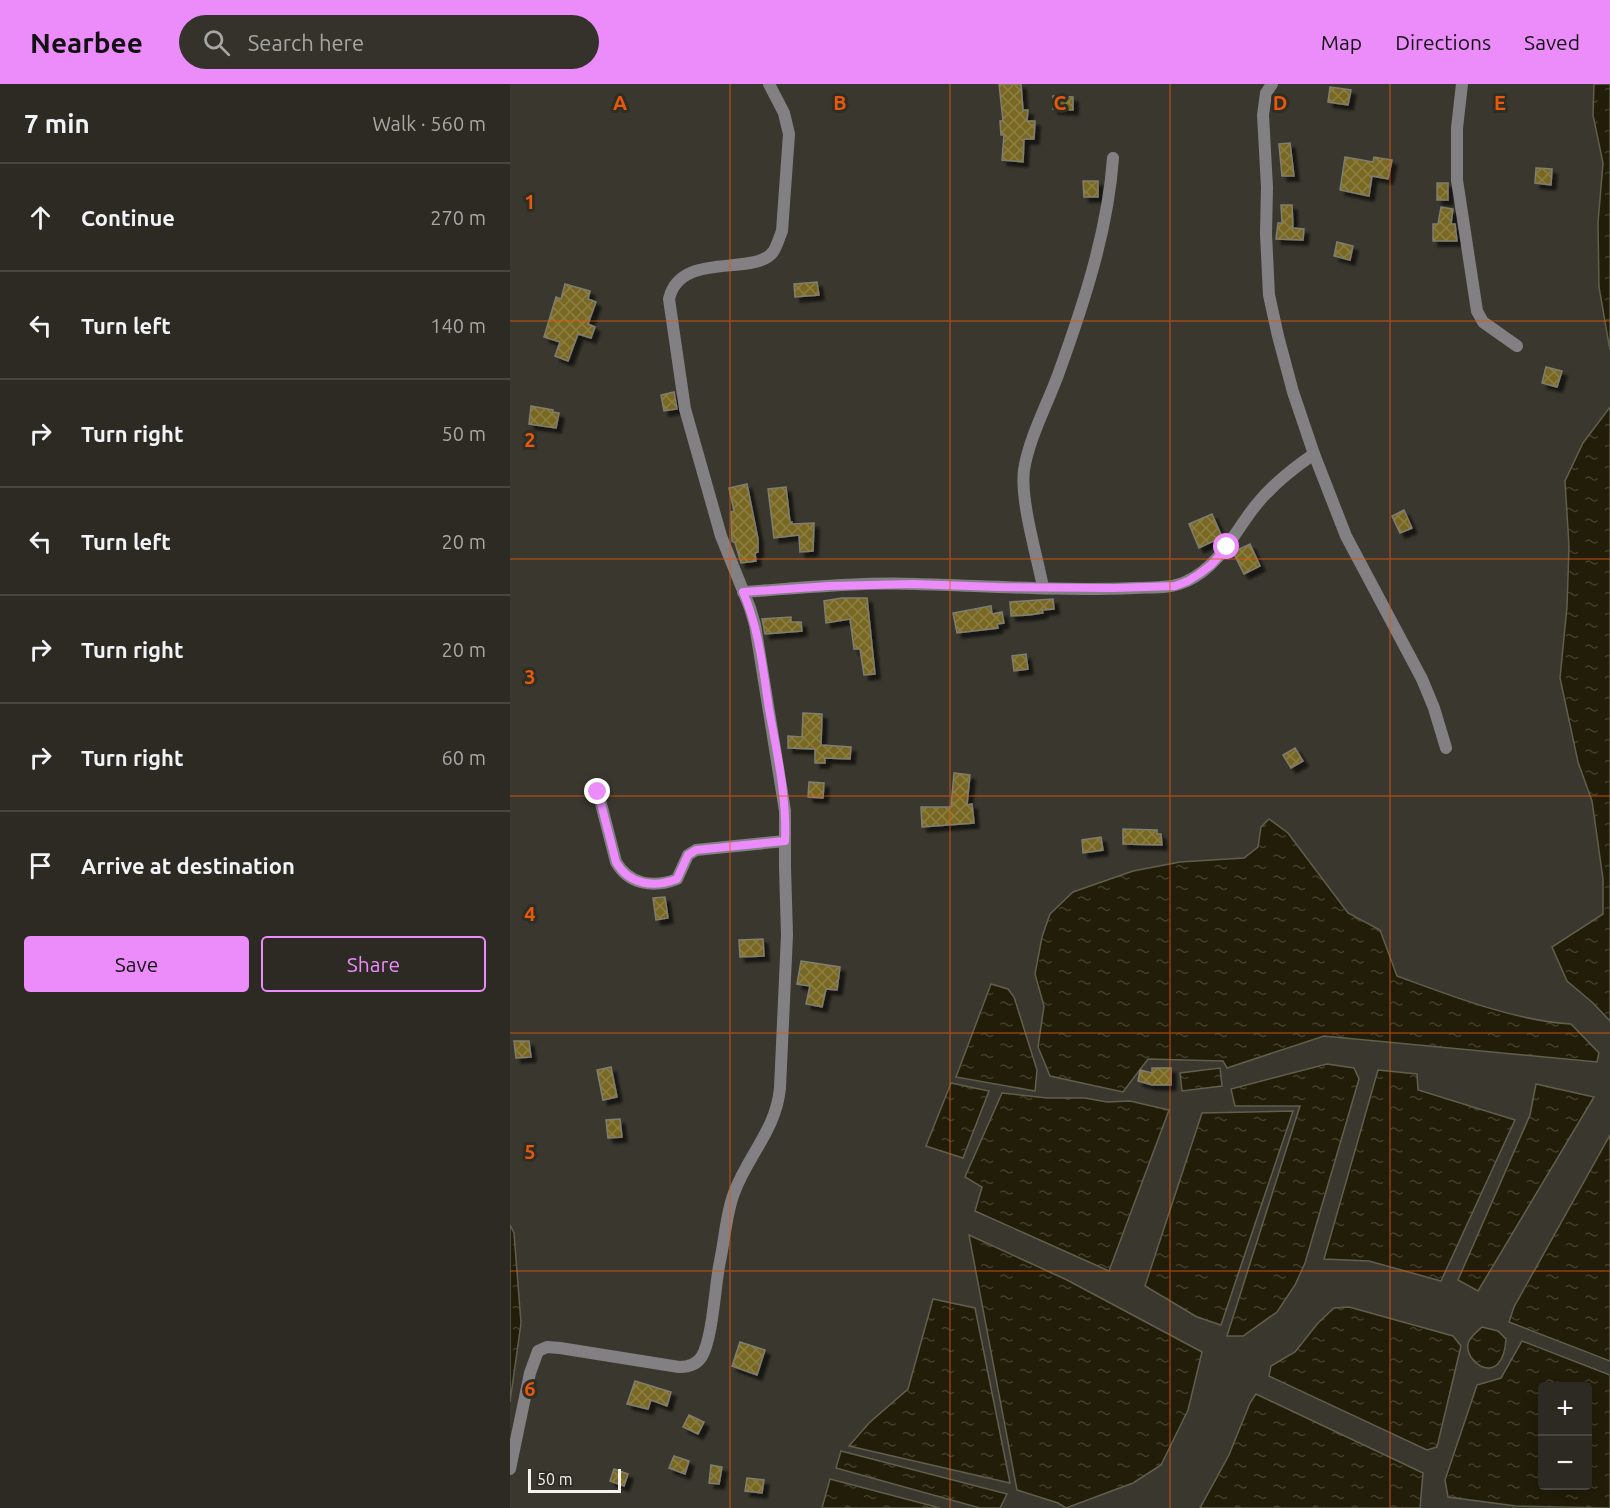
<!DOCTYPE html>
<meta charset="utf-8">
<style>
body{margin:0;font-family:Ubuntu,sans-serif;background:#34322a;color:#f1f3f6}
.controls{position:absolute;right:18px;bottom:18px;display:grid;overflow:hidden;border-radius:6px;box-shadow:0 3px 15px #0003}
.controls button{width:54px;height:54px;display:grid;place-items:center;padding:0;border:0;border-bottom:2px solid #484640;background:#2c2a22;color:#f1f3f6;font:30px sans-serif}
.scale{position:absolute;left:18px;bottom:15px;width:93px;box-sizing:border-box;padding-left:6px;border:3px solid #f5f4ee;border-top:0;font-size:16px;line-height:21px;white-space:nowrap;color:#f5f4ee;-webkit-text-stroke:4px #302d24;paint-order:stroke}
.stop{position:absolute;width:18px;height:18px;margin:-14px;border:4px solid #ec8cfb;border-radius:50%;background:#fff}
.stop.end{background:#ec8cfb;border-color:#fff;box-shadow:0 2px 6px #0008}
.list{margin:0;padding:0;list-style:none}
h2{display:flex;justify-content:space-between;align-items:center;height:78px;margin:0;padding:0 24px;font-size:26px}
h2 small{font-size:20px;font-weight:400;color:#a6a7a5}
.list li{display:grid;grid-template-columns:39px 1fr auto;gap:18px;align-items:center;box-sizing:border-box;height:108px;padding:0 24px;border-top:2px solid #484640}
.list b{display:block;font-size:22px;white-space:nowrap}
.list em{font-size:20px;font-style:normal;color:#a6a7a5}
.actions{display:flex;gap:12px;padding:18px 24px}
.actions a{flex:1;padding:14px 0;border:2px solid #ec8cfb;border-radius:6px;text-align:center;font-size:21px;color:#ec8cfb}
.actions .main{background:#ec8cfb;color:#111}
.icon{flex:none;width:33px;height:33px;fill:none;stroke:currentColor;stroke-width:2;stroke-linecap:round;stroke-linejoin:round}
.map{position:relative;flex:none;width:1100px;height:1424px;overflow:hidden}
header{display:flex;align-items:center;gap:36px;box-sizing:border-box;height:84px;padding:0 30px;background:#ec8cfb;color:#111}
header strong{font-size:28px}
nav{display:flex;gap:33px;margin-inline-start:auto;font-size:21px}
.search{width:420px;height:54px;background:#34322a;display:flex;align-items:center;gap:15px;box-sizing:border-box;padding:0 21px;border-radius:33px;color:#a6a7a5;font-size:22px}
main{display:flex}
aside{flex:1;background:#2c2a22}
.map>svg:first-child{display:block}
</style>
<header>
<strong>Nearbee</strong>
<div class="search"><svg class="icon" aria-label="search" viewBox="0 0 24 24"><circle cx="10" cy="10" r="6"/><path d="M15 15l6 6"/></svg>Search here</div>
<nav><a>Map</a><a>Directions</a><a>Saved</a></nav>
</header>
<main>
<aside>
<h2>7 min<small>Walk · 560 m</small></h2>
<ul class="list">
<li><svg class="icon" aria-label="ahead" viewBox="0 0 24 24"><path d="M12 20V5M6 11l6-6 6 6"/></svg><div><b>Continue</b></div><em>270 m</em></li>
<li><svg class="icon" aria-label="left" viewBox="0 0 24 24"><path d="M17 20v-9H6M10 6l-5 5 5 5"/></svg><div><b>Turn left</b></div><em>140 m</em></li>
<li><svg class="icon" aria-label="right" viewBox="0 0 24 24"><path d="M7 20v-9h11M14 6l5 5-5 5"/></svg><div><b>Turn right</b></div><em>50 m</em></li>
<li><svg class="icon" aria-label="left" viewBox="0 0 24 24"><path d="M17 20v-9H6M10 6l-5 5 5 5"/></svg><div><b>Turn left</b></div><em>20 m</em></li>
<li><svg class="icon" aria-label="right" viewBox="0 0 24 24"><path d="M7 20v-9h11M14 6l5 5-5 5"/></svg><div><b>Turn right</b></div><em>20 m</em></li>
<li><svg class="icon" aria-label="right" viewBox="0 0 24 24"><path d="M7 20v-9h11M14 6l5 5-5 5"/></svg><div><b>Turn right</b></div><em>60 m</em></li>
<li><svg class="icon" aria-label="arrive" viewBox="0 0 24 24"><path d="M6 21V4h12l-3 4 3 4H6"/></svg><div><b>Arrive at destination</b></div></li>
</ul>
<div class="actions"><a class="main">Save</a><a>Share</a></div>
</aside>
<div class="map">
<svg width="1100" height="1424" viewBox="0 0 1100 1424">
<defs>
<pattern id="water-ripples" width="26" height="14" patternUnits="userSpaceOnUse" patternTransform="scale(1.5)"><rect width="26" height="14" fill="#221d08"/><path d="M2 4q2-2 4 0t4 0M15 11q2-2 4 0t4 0" fill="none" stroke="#433e2c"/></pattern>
<pattern id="building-cross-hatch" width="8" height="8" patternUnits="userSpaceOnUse" patternTransform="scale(1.5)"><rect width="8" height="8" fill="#786823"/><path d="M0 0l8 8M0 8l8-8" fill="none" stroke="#8c7e43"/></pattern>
<filter id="shadow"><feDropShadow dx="5" dy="5" stdDeviation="1.5" flood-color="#0009"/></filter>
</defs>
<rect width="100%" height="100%" fill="#3a382e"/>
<g fill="url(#water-ripples)" stroke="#615e4d" stroke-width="1.5" fill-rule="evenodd">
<polygon points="1084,0 1100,0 1100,266 1089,203 1088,139 1093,79 1083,31"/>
<polygon points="1100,323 1100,937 1083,919 1057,897 1042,863 1093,830 1093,795 1082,717 1068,678 1050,594 1057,523 1059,462 1055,397 1073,359"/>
<path d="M759,735L778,749L838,829L870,846L887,892C939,911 1005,937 1061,940L1089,969L1087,978L814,952L717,984L713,977L638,975L613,1008L540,992L528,963L534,922L525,890L532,853L540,830L563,808L623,787L670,778L734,774L748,763L751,743Z"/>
<polygon points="481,900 498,905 504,913 527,986 525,1007 446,993"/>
<polygon points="817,980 844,984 849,995 795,1179 785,1201 767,1228 733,1252 717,1252 790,1022 725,1022 721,1005"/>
<polygon points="710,984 712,1002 672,1007 670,989"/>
<polygon points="868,986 907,990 908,1006 1005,1036 931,1197 859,1177 814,1175"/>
<polygon points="441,999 479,1007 453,1074 416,1062"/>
<polygon points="1026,1000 1084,1013 968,1207 948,1196 1020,1031"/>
<polygon points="492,1009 537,1014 575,1014 597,1018 620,1017 659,1026 599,1187 465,1127 472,1103 455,1093"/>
<polygon points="783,1027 711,1241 687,1233 635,1202 692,1029"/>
<polygon points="1100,1051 1100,1277 999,1238 1004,1223"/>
<polygon points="0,1141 4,1149 11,1239 0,1318"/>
<polygon points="459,1151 557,1196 692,1268 678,1326 651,1381 623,1399 556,1424 548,1419 507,1406"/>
<polygon points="423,1215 465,1224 500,1399 339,1362 359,1339 398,1305"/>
<polygon points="839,1223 943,1252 951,1262 927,1363 917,1366 759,1292 761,1282 785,1268 808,1239 824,1224"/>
<path d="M972,1243L988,1247L996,1255C993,1307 950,1277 959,1257C962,1251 968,1247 972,1243Z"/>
<path d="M1012,1257L1100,1291V1424L1006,1422L938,1413L935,1396L967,1301L991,1294ZM1078,1302V1402H1032V1302Z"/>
<polygon points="746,1310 913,1389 910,1424 690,1424 719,1371 740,1319"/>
<polygon points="331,1367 497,1410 490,1424 470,1424 326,1384"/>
<polygon points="320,1395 430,1424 312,1424"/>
</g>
<g fill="url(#building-cross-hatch)" stroke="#807d72" stroke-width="1.5" filter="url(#shadow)">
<polygon points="489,0 511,0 513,26 518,26 517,37 525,37 524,55 514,55 513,78 492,76 494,51 491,51 490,37 493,37"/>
<polygon points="820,3 841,6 838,21 818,18"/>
<polygon points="543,12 563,13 563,26 543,25"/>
<polygon points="780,59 784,92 772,92 769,60"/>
<polygon points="835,73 863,78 864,73 882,76 878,95 862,92 859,112 830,106"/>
<polygon points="1026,84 1042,85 1041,101 1025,99"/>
<polygon points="573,97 588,97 588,113 574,113"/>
<rect x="927" y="99" width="11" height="17"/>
<polygon points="771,121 782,121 783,144 794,145 793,156 766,155 768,139 772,139"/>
<polygon points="931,123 943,125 941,140 945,140 947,157 923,157 923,140 928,140"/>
<polygon points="827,158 843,162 840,176 824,172"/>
<polygon points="307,198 309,211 285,213 284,200"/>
<polygon points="55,200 80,207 78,215 86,218 78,240 85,243 81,254 68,250 58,277 45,272 50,258 34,253 46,213 51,215"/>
<polygon points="1036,283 1052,287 1047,303 1032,299"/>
<polygon points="164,308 167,325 154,327 151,311"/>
<polygon points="21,322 43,326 43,328 49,329 46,344 19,340"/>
<polygon points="237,400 248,455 248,468 245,469 246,477 231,479 225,459 222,457 221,428 224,427 219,404"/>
<polygon points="276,403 280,438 282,438 282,440 304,439 303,467 290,468 289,451 264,454 258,405"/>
<polygon points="894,426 902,444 890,449 882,432"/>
<polygon points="702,430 712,453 689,464 679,440"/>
<polygon points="740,460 750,482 734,490 723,468"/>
<polygon points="332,514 357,514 365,590 354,591 350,565 344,565 340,535 316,539 314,517"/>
<polygon points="543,515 544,525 532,526 533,529 519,531 501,532 500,518"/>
<polygon points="481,522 482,530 492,528 494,539 487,540 488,544 447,549 443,529"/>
<polygon points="281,533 281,538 291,538 292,547 255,550 252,535"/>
<polygon points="516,570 518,585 504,587 502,572"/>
<polygon points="293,629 312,630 311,661 341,663 340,675 315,674 315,679 305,679 305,665 278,664 278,652 292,653"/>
<polygon points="785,664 793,677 781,684 773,671"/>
<polygon points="444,689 460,691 457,721 462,720 464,739 412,743 411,723 441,723"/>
<polygon points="299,698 314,699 313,714 298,713"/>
<polygon points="613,745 647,746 647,750 651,750 652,761 613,760"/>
<polygon points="591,753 593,766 573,769 572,756"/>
<polygon points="155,813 158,834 146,836 143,814"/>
<polygon points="253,855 254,872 230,873 229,856"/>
<polygon points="291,877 330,883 327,906 316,905 312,923 296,920 300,902 287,900"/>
<polygon points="4,957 19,957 21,973 6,974"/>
<polygon points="101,983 107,1013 93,1016 87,986"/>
<polygon points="642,984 661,984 661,1001 642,1001 628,997 630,986 642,989"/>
<polygon points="110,1035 112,1053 98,1054 96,1036"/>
<polygon points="230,1258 255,1266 247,1291 222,1282"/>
<polygon points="125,1297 161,1308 157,1322 141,1316 138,1325 117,1320"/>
<polygon points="179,1331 194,1338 188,1350 173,1343"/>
<polygon points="164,1372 179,1377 175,1390 159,1384"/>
<polygon points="201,1381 212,1383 209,1400 199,1399"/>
<polygon points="104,1385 118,1390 114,1402 100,1397"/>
<polygon points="237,1394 254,1396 252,1409 235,1407"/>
</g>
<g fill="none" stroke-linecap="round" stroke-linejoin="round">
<g stroke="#838084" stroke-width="12">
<polyline points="762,0 756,9 753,31 757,103 756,150 759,211 768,252 783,308 804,370 836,452 912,595 924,624 936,664"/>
<polyline points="952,0 947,44 947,96 967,227 973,238 1007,262"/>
<path d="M533,503C527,472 510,416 514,386C519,354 537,321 548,291C573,222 598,147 603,74"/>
<path d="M233,508C291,504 348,498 406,500C478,502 551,507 624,504C641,503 661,505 677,497C710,482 725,447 746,421C763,400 782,385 804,370"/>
<path d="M88,708L106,778C119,801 144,804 167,795L178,771L186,766L275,757"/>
<path d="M0,1385L20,1289L28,1267L37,1263L50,1264L169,1283C178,1283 187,1281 192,1272C203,1253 205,1200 210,1177C215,1154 216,1130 224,1109C238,1071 266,1046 270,1004L277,851L275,783V727L245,541L240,524L211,452L175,325L159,215C170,166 244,193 263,168C267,162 269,154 272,147L279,50L274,29L259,0"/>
</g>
</g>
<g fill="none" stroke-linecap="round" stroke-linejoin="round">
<path stroke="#ec8cfb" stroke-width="8" d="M88,708L106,778C119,801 144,804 167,795L178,771L186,766L275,757C277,713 267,669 259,625C253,585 249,545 233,508L319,502L403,500L487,503L604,504L665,502L678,497L689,490L701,481L717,463"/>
</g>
<path fill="none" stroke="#e8590c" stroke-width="1.5" stroke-opacity="0.55" d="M220,0V1424M440,0V1424M660,0V1424M880,0V1424M0,237H1100M0,475H1100M0,712H1100M0,949H1100M0,1187H1100"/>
<g font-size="20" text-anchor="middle" font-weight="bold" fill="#e8590c" stroke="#302d24" stroke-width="6" stroke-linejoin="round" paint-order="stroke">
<text x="110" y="26">A</text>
<text x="330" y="26">B</text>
<text x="550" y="26">C</text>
<text x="770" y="26">D</text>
<text x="990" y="26">E</text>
<text x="20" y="125">1</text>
<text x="20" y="363">2</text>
<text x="20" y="600">3</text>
<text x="20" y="837">4</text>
<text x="20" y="1075">5</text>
<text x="20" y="1312">6</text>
</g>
</svg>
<div class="controls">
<button>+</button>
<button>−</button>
</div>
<div class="scale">50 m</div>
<div class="stop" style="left:717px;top:463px"></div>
<div class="stop end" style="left:88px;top:708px"></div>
</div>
</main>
